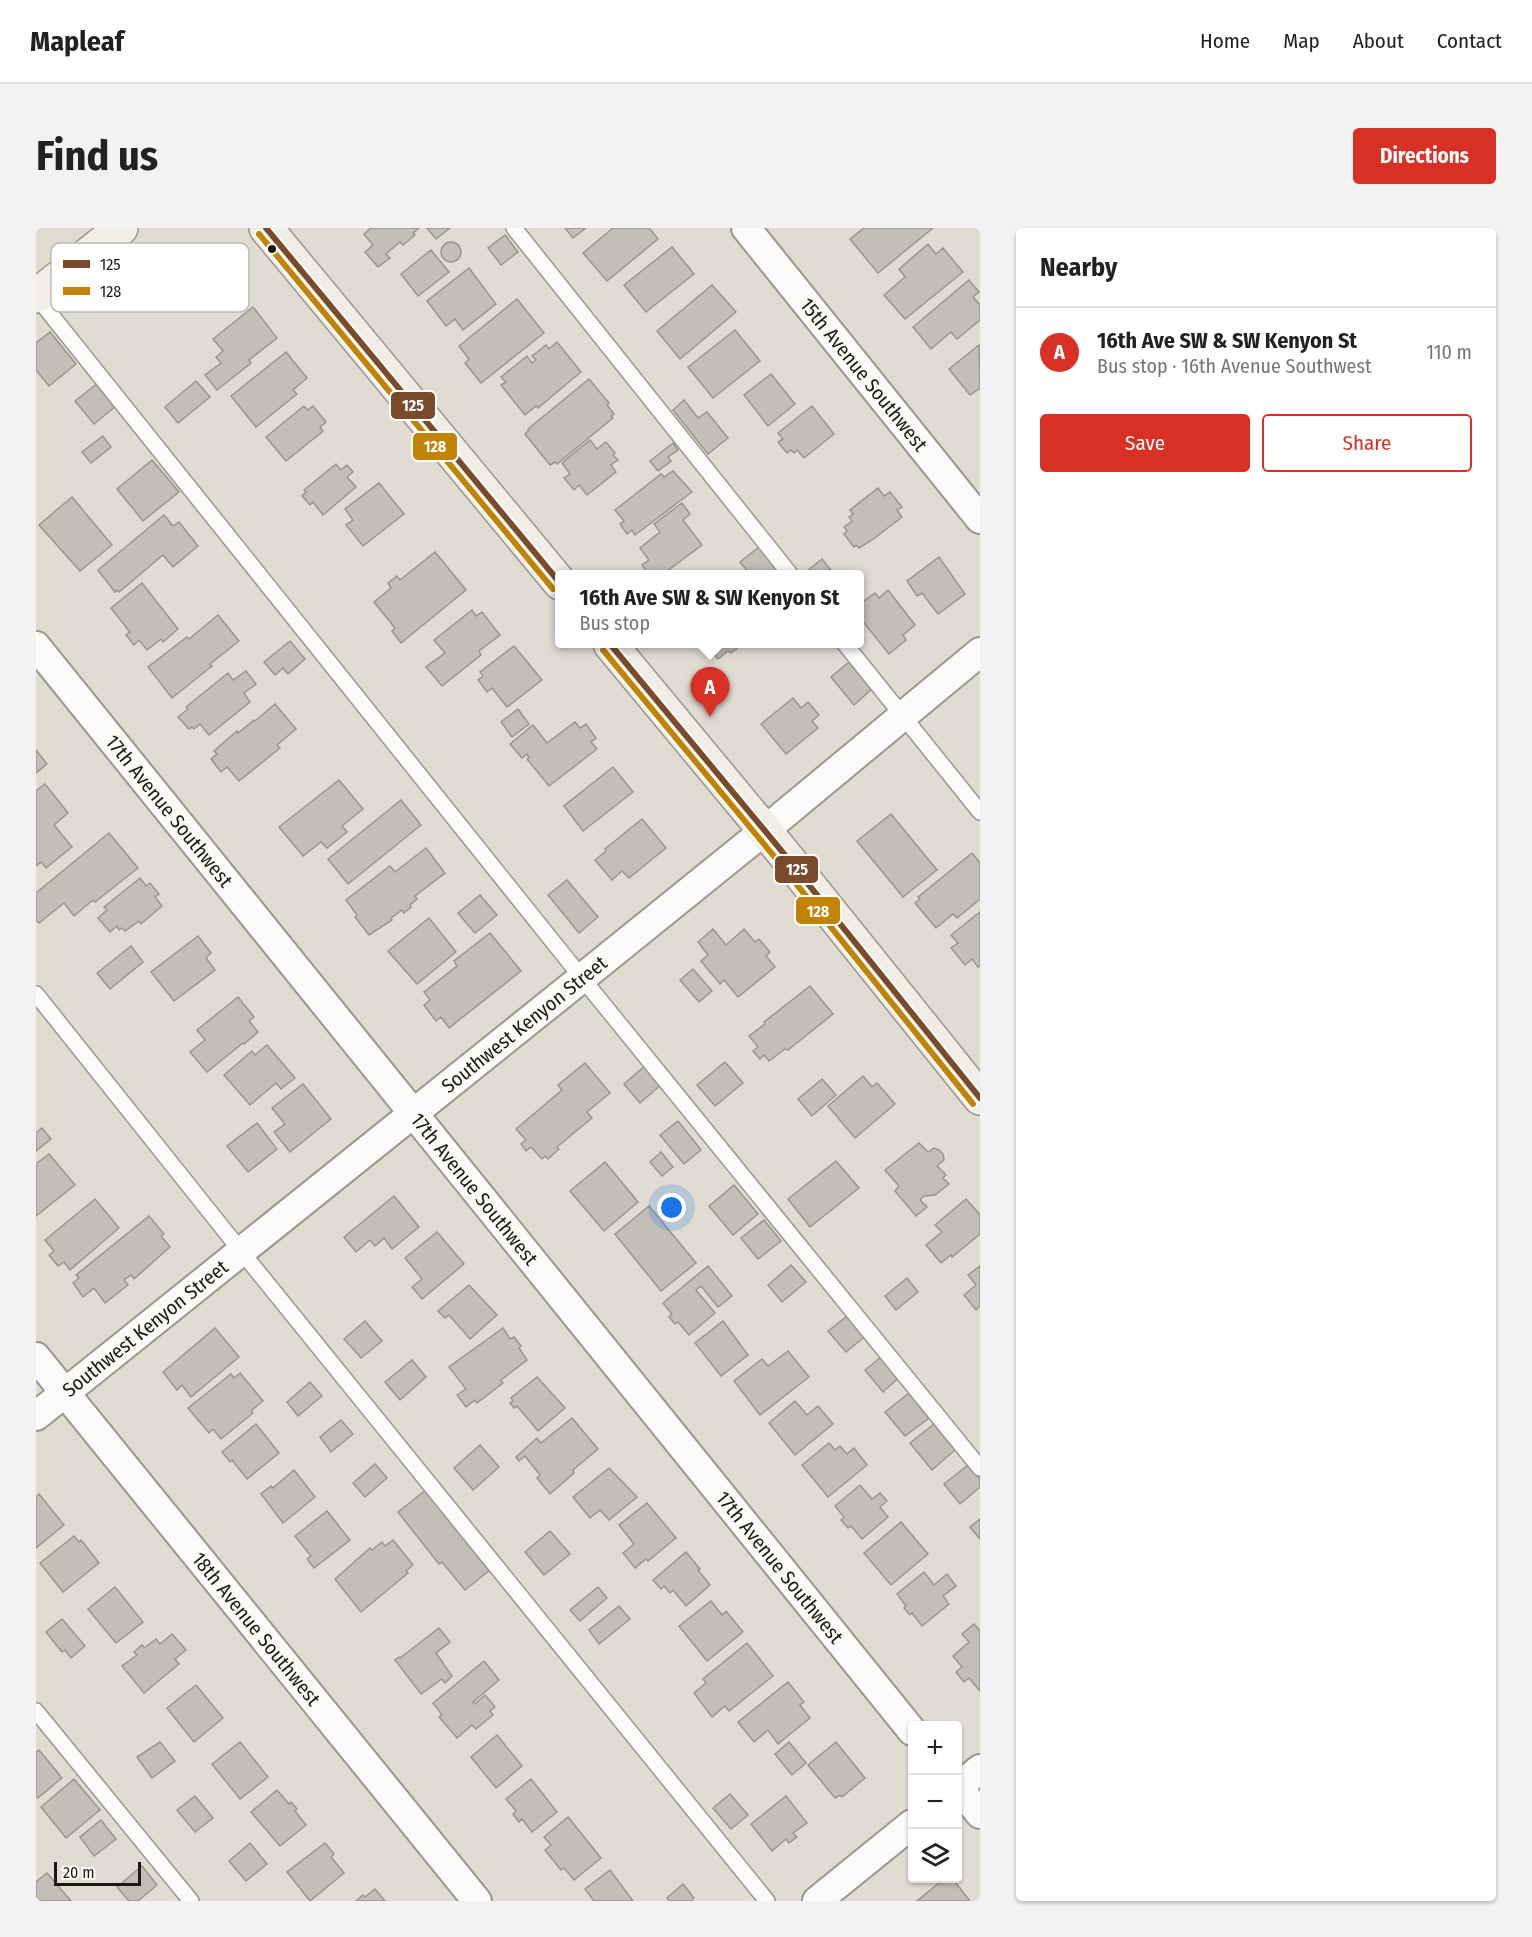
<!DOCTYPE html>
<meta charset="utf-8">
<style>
body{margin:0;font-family:"Fira Sans Condensed",sans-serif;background:#f2f2f2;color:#222}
.controls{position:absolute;right:18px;bottom:18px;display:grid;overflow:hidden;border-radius:6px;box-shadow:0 2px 4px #0004}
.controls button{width:54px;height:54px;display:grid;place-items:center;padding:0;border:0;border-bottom:2px solid #e0e0e0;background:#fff;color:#222;font:30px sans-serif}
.scale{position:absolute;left:18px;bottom:15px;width:87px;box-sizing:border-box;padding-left:6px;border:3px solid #1b1912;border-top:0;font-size:16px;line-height:21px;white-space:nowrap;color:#1b1912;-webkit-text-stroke:4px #fff;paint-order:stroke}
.you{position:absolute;left:636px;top:980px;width:21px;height:21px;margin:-15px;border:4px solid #fff;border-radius:50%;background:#1a73e8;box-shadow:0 0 0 9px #1a73e833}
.badge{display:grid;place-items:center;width:39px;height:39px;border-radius:50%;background:#d93025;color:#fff;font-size:20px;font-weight:700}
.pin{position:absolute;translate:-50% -50px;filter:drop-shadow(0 2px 3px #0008)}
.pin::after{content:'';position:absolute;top:32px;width:21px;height:18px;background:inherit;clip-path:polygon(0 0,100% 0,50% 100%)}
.popup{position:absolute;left:519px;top:342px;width:309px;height:78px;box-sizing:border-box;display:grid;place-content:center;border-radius:6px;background:#fff;filter:drop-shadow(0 2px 4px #0005);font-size:20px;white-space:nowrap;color:#767676}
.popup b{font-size:22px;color:#222}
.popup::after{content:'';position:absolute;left:50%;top:100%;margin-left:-12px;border:12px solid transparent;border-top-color:#fff}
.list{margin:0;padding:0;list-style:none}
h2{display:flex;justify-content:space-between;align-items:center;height:78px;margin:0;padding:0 24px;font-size:26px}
h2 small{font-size:20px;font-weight:400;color:#767676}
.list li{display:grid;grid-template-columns:39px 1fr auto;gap:18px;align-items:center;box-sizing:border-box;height:90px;padding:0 24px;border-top:2px solid #e0e0e0}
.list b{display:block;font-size:22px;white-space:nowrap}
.list p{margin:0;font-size:20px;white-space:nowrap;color:#767676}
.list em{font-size:20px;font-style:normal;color:#767676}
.actions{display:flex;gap:12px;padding:18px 24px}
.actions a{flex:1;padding:14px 0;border:2px solid #d93025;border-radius:6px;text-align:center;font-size:21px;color:#d93025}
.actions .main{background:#d93025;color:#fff}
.icon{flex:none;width:33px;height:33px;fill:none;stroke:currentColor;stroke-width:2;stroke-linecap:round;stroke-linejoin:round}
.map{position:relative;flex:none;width:944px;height:1673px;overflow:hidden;border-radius:6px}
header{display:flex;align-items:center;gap:36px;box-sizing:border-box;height:84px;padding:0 30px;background:#fff;border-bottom:2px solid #e0e0e0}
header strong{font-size:28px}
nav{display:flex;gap:33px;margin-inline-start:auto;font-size:21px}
.intro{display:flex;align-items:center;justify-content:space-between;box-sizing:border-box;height:144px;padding:0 36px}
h1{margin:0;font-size:42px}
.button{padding:15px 27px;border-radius:6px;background:#d93025;color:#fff;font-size:21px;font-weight:700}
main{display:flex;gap:36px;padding:0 36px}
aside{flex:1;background:#fff;border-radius:6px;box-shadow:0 2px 4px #0004}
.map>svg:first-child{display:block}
</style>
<header>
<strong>Mapleaf</strong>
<nav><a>Home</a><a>Map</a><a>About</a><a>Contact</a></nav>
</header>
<div class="intro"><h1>Find us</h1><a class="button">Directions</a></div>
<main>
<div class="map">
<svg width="944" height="1673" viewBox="0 0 944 1673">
<rect width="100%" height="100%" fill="#e0dcd2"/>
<g fill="#c2bfb7" stroke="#9a968e" stroke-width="1.5">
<polygon points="335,0 383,0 377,5 379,7 367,17 364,14 350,26 354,30 342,39 329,24 337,17 328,6"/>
<polygon points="391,0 414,0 400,11"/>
<polygon points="529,0 550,0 537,10"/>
<polygon points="577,0 613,0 622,11 571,53 547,25"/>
<polygon points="828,0 897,0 842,45 814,11"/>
<polygon points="469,7 482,24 465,37 452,20"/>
<circle cx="415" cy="24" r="10"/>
<polygon points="892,16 900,26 907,20 927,44 869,91 848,67 869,49 863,41"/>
<polygon points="636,19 658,46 610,84 588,57"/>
<polygon points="395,22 413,44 382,68 365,46"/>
<polygon points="433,40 460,76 427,102 419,91 410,98 391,73"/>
<polygon points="933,52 943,64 937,69 944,77 944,92 921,111 915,104 895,121 877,99"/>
<polygon points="676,57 700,84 644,131 621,103"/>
<polygon points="481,71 508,105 445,155 429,135 433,131 423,118"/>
<polygon points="217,79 241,110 213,132 215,135 181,162 169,147 185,135 180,129 187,123 177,111"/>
<polygon points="699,102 724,133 677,170 652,139"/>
<polygon points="14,104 40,136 13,158 0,142 0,115"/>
<polygon points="521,114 545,144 502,180 500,178 489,187 465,157 470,154 465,149 491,128 496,135 500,132 496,128 510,117 513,121"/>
<polygon points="943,117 944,160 934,167 913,141"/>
<polygon points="250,124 271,150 257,162 261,166 220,199 195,168"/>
<polygon points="735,146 759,176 732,198 708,167"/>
<polygon points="553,151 573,175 571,177 578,186 575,188 577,190 521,236 519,234 514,237 489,206 493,202 492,201"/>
<polygon points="160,153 174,169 142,195 129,179"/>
<polygon points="62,155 80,178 58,196 39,173"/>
<polygon points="648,172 662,190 671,184 692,210 672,226 637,182"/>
<polygon points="268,178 272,182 277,178 290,194 284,199 287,203 250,233 230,209"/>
<polygon points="776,178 798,206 768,230 761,222 758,225 755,222 751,225 742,214 747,211 742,205"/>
<polygon points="67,208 75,219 55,235 46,224"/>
<polygon points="554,212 561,221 570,214 579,225 577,227 582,232 575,237 580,244 551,267 543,257 538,262 528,250 534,246 526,235"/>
<polygon points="637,215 642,222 632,229 635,233 622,243 614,233"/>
<polygon points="116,232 143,264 107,293 81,261"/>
<polygon points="300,236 305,242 311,237 317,244 311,249 320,259 287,287 277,274 274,277 266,268 270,264 268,262"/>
<polygon points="637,243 656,264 599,307 596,302 591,306 584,296 588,293 579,282 625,246 628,249"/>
<polygon points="343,255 368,286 327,318 310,297 317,292 309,281"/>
<polygon points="842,260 848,268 854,264 866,279 861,282 866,289 836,312 823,320 820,317 818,319 808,306 811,303 808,299 816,293 813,289 817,286 814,282"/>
<polygon points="36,269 76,317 44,343 3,297"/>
<polygon points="646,275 654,286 647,292 666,317 627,346 613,346 606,337 613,332 604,320 624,304 618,296"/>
<polygon points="128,287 137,298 143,294 162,318 137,339 127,327 83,364 81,362 79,364 62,342"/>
<polygon points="723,319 740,341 733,346 714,346 704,334"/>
<polygon points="399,324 430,362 365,415 356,403 359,400 338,374 355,360 352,355 361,348 364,352"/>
<polygon points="903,329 929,366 902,386 886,365 881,368 871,353"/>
<polygon points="786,331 798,346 772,346 770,344"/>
<polygon points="106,355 142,401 127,414 125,411 111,422 103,412 98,417 90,407 94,404 75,380"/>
<polygon points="852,362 879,397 867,407 870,412 853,426 824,390 824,376 839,365 843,370"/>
<polygon points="436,382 440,388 446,384 464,407 443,423 445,427 406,458 390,439 409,425 398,412"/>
<polygon points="182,387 203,413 174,436 176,438 136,470 112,439 151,409 153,411"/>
<polygon points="254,413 269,431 252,446 247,440 239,447 228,434"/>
<polygon points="663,416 704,416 705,417 695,425 692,423 682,431 673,419 669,422"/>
<polygon points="478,418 506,452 471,479 456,460 451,464 442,452 447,448 444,444"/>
<polygon points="813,434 836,461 818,477 795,449"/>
<polygon points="210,443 220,456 208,465 214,474 173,507 164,496 158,501 156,499 153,501 142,489 152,481 150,479 192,445 197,452"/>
<polygon points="757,470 765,480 772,474 783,487 776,493 782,500 750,526 725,496"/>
<polygon points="239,476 260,501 241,517 244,520 203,553 191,539 185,544 175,531 181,526 178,523 201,503 202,505 218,492 219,493"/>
<polygon points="482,481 493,496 476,509 465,494"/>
<polygon points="539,494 544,500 550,496 560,510 555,514 561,521 513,558 491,531 493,530 491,526 486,530 474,516 497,497 511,515"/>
<polygon points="0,522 11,536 0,545"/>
<polygon points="577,539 597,564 547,603 528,578"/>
<polygon points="303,552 327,581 306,598 311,604 291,620 285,614 267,628 243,599"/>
<polygon points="9,556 32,585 18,597 36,619 10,640 5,634 0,638 0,563"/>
<polygon points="365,572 385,597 312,656 292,631"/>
<polygon points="855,586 901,642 867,669 821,613"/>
<polygon points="606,591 630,620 593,650 586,643 576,652 559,632 570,623 569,621"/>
<polygon points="73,605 102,640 59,674 57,672 38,688 28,675 3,695 0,692 0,665"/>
<polygon points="390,620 409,645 379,668 381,671 374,677 375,679 368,685 366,682 355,690 356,692 333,707 319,689 321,687 310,672 354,638 359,644"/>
<polygon points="936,625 944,635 944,671 921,690 917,686 900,700 879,675 884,671 882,669"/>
<polygon points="104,650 110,658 114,655 123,666 119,669 126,678 105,696 103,693 89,703 86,700 83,702 81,698 74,704 62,690 71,682 68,679"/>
<polygon points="531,652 562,689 543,705 512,667"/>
<polygon points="444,667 461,687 439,705 422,685"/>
<polygon points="944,684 944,738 942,739 936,731 929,737 915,720 922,715 915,707"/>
<polygon points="393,690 420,724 381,756 352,723"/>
<polygon points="677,701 690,717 708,701 719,714 723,711 734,724 730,728 739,739 702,769 688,752 684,756 665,733 672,727 662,714"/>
<polygon points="454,705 485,743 413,800 405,789 400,793 388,777 394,772 388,764 421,738 418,733"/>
<polygon points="162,708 175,725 170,730 179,742 138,773 115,744"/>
<polygon points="95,718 107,734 74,761 61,745"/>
<polygon points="657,741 676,763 663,774 644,752"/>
<polygon points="774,758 797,786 752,822 749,821 733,833 728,827 724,831 717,823 722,819 713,808 729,796 728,794"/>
<polygon points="202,769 218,789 213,793 222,804 208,816 207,815 171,844 154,824 169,812 161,802"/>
<polygon points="231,817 259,850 245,861 240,855 214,877 188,847 216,823 219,827"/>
<polygon points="689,834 707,855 679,878 661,857"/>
<polygon points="549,835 574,865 551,884 556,890 521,919 523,921 512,931 509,928 506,931 495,919 490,923 485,916 490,912 480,901 526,862 522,857"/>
<polygon points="610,837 626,856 604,875 588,856"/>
<polygon points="827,848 836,859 841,855 859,876 819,910 792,878"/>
<polygon points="786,851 800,867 776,888 762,871"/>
<polygon points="267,856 295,891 254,924 238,904 249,896 236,880"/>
<polygon points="642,893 665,922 648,936 624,907"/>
<polygon points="221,895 241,921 212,944 191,918"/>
<polygon points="6,900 15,911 0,923 0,905"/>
<polygon points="883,915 892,924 898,920 903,922 907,926 908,932 901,938 910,947 907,950 913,956 899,967 888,968 884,972 891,979 880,988 859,963 863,958 849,942"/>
<polygon points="625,924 637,939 626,948 614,934"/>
<polygon points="13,926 39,957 0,988 0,936"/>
<polygon points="800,933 823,960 774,999 752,971"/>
<polygon points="569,934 602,974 568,1003 534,963"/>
<polygon points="698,957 722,986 697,1007 673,978"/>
<polygon points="358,968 383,999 356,1021 348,1010 339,1018 334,1012 320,1024 308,1009"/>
<polygon points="59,971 83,1000 34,1042 28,1034 22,1038 13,1027 18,1023 9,1012"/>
<polygon points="930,971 944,987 944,1006 916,1029 915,1027 905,1035 890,1017 906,1004 899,997"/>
<polygon points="613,978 660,1035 625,1063 579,1006"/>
<polygon points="113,988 128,1006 125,1008 134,1019 98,1051 95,1047 88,1052 92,1057 69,1075 58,1060 47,1069 37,1055 43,1050 40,1047"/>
<polygon points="728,992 745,1013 722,1031 705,1010"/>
<polygon points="401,1004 428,1036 386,1071 376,1059 386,1051 369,1030"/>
<polygon points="755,1037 770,1054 746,1074 732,1057"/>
<polygon points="672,1038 696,1068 682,1079 665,1058 660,1062 679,1085 653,1107 642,1094 639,1096 633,1089 636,1086 627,1075"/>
<polygon points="944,1038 944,1078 940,1082 928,1067 940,1057 932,1047"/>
<polygon points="871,1050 882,1064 860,1082 849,1068"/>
<polygon points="433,1057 461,1087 434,1111 413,1087 409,1090 402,1083"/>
<polygon points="815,1085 832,1106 810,1124 792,1103"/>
<polygon points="329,1093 346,1113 325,1130 308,1111"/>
<polygon points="687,1093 712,1127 685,1148 659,1115"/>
<polygon points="179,1100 203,1129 155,1169 146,1157 141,1162 127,1144"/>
<polygon points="467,1100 474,1111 478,1109 485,1118 483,1120 491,1132 465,1152 467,1155 441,1175 439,1172 430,1179 421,1167 430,1161 413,1139"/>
<polygon points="752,1123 773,1149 724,1187 698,1153 726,1131 732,1138"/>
<polygon points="849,1126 866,1147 847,1164 829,1142"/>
<polygon points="376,1132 390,1149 364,1172 349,1154"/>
<polygon points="204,1145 227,1173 215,1183 217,1185 185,1211 177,1201 173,1205 152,1180 195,1146 198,1150"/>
<polygon points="501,1149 529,1180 502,1203 481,1178 478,1180 474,1175 477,1173 475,1170"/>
<polygon points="274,1154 286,1168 262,1188 251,1174"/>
<polygon points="873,1165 893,1190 869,1208 849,1184"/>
<polygon points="759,1173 771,1187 782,1178 797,1196 759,1227 733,1195"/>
<polygon points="536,1190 562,1221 537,1242 538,1245 514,1266 501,1250 504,1247 489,1228 483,1233 480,1229 501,1210 505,1215"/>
<polygon points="305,1192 317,1206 295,1224 284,1209"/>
<polygon points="220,1196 243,1225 211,1251 196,1232 194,1234 186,1224"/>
<polygon points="898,1196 919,1222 896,1242 874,1215"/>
<polygon points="793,1215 799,1222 804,1218 811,1226 818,1220 831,1237 792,1269 766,1237"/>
<polygon points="444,1217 463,1239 437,1262 418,1240"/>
<polygon points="339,1236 351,1250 329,1269 317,1255"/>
<polygon points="932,1237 944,1251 944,1259 924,1276 908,1256"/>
<polygon points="573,1240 601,1269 573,1292 564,1282 554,1290 537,1269"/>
<polygon points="258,1242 279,1269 247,1295 225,1266 235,1258 237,1260"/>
<polygon points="824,1257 836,1271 844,1265 851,1273 844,1279 852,1289 826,1311 815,1298 812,1300 805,1292 808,1289 799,1278"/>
<polygon points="391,1261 454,1342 429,1362 406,1334 403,1336 362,1284"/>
<polygon points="3,1266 28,1297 0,1320 0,1269"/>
<polygon points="611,1275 640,1310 612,1333 610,1331 599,1340 587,1325 598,1316 583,1297"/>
<polygon points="291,1283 314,1312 278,1340 271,1331 275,1328 259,1308"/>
<polygon points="944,1291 944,1311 934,1299"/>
<polygon points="865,1294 892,1326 855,1357 828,1325"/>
<polygon points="514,1303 534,1326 508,1347 489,1324"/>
<polygon points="38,1308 43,1314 45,1312 63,1335 27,1364 4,1335"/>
<polygon points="357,1312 377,1337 370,1343 372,1345 325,1384 299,1351 334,1320 336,1322 346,1314 349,1318"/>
<polygon points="650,1324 664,1341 662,1342 674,1357 650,1378 637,1362 634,1365 628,1358 625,1361 617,1352"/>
<polygon points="888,1344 898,1357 911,1346 920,1358 907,1368 913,1376 886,1398 876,1385 874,1387 868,1380 870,1378 861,1366"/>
<polygon points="79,1359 107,1394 80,1415 52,1381"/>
<polygon points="562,1359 571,1370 544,1393 534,1382"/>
<polygon points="675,1373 686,1387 690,1383 707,1404 671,1433 643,1398"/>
<polygon points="583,1378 594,1391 563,1416 553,1402"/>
<polygon points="26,1391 49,1418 35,1430 29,1422 26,1424 10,1404"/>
<polygon points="938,1396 944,1403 944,1463 933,1450 928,1454 920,1444 926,1439 917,1428 933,1414 926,1406"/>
<polygon points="403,1400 414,1414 400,1425 416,1448 409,1455 406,1451 385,1466 359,1432 363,1429 364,1430"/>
<polygon points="136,1406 150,1422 139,1431 143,1436 108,1465 86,1438 101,1427 98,1424 106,1417 108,1420 120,1411 124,1416"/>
<polygon points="711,1415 737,1448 693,1483 689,1478 676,1489 658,1465 670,1455 667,1451"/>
<polygon points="448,1433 463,1452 437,1474 439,1476 449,1467 459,1479 454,1483 457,1487 440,1501 436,1497 421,1510 403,1489 406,1487 397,1475"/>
<polygon points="752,1454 768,1474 764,1477 774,1490 742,1516 732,1502 718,1514 702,1494"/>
<polygon points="160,1457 187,1490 158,1514 131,1480"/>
<polygon points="461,1507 486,1538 460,1560 435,1529"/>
<polygon points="124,1514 139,1533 116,1550 101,1529"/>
<polygon points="204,1514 232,1549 204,1571 176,1536"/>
<polygon points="753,1514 770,1535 756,1547 739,1526"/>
<polygon points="800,1514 829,1550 806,1569 804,1567 799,1570 772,1537"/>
<polygon points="3,1522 26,1550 2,1570 0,1568 0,1524"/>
<polygon points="38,1551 64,1582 30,1610 5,1579"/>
<polygon points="495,1551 521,1584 496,1604 486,1591 483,1594 477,1586 480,1583 470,1571"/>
<polygon points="241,1562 253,1576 255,1574 261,1581 259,1583 270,1597 244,1618 215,1584"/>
<polygon points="694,1566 712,1587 695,1601 677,1580"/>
<polygon points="159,1568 177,1590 159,1604 141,1582"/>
<polygon points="750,1568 771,1595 757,1605 761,1609 753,1615 750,1611 736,1623 715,1596"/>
<polygon points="532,1589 565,1630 538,1652 528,1640 525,1642 509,1622 515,1617 508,1609"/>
<polygon points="65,1592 80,1611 58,1628 44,1609"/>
<polygon points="214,1615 231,1636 210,1653 193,1633"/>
<polygon points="289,1615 298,1626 295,1629 308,1645 274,1673 251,1644"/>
<polygon points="106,1638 121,1657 102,1673 93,1673 81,1659"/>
<polygon points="574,1642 597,1673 558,1673 549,1661"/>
<polygon points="11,1645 35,1673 0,1673 0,1654"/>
<polygon points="909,1650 916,1650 934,1673 881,1673"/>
<polygon points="647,1656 658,1670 655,1673 633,1673 631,1670"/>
<polygon points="339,1661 349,1673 320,1673 327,1667 329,1669"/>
</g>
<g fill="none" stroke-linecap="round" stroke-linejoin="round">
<g stroke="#9b978f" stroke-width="18">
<g id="lane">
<polyline points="478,0 754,346"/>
<polyline points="0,68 546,750 944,1240"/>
<polyline points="809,416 944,584"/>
<polyline points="0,766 205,1023 731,1673"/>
<polyline points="0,1483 155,1673"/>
</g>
</g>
<g stroke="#9b978f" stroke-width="32">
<g id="street">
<path id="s1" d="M710,0L944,291"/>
<path id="s2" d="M0,418L876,1503"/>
<path id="s3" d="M0,1129L441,1673"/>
<path id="s4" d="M0,1188L546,750L728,603L944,424"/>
<polyline points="922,1559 944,1586"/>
<polyline points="922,1559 944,1541"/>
<polyline points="781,1673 876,1596"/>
</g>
</g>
<g stroke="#9b978f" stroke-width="36">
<g id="secondary">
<polyline points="230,0 524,355"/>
<polyline points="0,68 85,0"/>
<polyline points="574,416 744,621 944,870"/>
</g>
</g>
<use href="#lane" stroke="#fafaf8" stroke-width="15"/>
<use href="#street" stroke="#fafaf8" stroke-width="28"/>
<use href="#secondary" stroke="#efede6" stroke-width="33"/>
<g stroke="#fff" stroke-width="10">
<g id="bus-1">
<polyline points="230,0 524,355"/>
<polyline points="574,416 744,621 944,870"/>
</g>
</g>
<g stroke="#fff" stroke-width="10">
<g id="bus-2">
<polyline points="223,6 517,361"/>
<polyline points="567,422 737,627 937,876"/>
</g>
</g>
<use href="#bus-1" stroke="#7a4b2a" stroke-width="6"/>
<use href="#bus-2" stroke="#c08304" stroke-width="6"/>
</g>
<circle fill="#1b1912" stroke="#fff" stroke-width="2" cx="236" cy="21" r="5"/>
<g text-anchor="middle" stroke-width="4.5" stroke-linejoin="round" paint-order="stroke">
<g font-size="20" fill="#1b1912" stroke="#fff">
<text dy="7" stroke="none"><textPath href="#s1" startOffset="188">15th Avenue Southwest</textPath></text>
<text dy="7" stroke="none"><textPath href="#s2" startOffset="212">17th Avenue Southwest</textPath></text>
<text dy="7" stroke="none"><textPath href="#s4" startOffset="626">Southwest Kenyon Street</textPath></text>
<text dy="7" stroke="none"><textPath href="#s2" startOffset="698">17th Avenue Southwest</textPath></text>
<text dy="7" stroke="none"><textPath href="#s4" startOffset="140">Southwest Kenyon Street</textPath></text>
<text dy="7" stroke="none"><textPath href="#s2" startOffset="1184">17th Avenue Southwest</textPath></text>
<text dy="7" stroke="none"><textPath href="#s3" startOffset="350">18th Avenue Southwest</textPath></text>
</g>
</g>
<rect x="15" y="15" width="198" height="69" rx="9" fill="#fff" stroke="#bbbab8" stroke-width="1.5"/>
<rect x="27" y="32" width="27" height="8" fill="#7a4b2a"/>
<rect x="27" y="59" width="27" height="8" fill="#c08304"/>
<g font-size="16" fill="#1b1912">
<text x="64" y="42">125</text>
<text x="64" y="69">128</text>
</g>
<g stroke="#fff" stroke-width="2">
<rect x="354" y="163" width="46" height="29" rx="6" fill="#7a4b2a"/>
<rect x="376" y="204" width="46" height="29" rx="6" fill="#c08304"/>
<rect x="738" y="627" width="45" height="29" rx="6" fill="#7a4b2a"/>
<rect x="759" y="668" width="46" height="29" rx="6" fill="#c08304"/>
</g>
<g font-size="16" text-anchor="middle" font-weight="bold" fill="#fff">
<text x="377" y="183">125</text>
<text x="399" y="224">128</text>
<text x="761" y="647">125</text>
<text x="782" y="689">128</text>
</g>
</svg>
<div class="controls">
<button>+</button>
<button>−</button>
<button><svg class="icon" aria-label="layers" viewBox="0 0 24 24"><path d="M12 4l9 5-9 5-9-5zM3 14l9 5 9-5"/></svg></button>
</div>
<div class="scale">20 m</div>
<div class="you"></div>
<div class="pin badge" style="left:674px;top:489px">A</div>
<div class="popup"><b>16th Ave SW &amp; SW Kenyon St</b>Bus stop</div>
</div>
<aside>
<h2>Nearby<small></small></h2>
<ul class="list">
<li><span class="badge">A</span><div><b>16th Ave SW &amp; SW Kenyon St</b><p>Bus stop · 16th Avenue Southwest</p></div><em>110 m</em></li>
</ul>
<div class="actions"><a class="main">Save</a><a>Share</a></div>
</aside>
</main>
